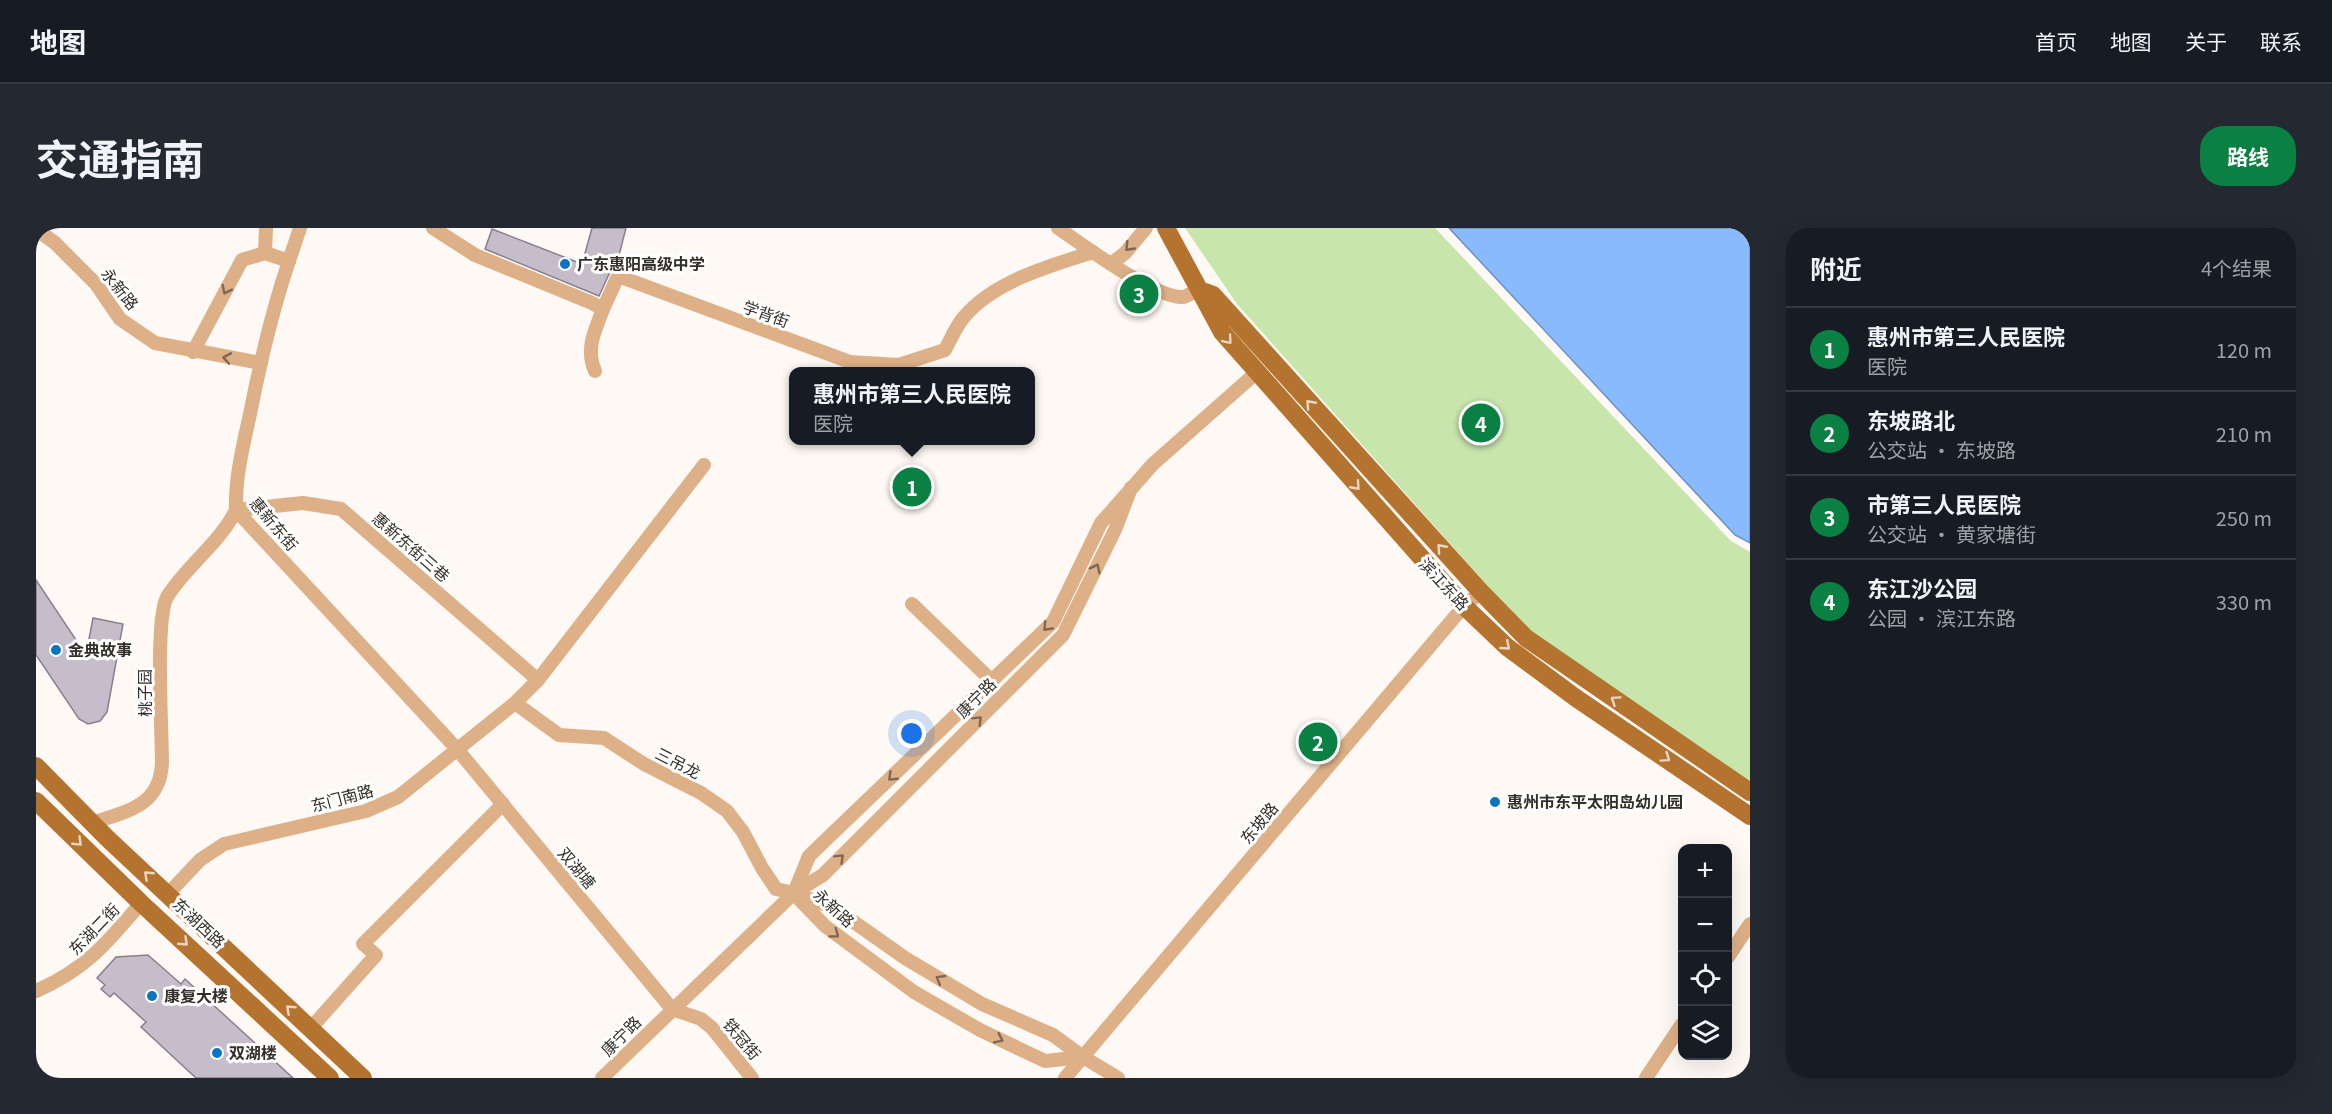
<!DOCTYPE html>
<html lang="zh">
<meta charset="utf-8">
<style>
body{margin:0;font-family:Georgia,"Noto Sans SC",serif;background:#242831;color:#f1f3f6}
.controls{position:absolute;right:18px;bottom:18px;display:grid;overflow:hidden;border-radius:12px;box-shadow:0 6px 24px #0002}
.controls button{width:54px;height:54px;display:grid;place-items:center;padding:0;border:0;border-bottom:2px solid #363941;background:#171b24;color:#f1f3f6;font:30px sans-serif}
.you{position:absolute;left:876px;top:506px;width:21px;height:21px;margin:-15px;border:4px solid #fff;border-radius:50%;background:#1a73e8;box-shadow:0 0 0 9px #1a73e833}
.badge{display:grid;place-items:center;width:39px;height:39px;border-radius:50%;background:#0b8043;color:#fff;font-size:20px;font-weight:700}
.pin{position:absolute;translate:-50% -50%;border:3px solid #fff;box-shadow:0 2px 6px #0006}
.popup{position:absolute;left:753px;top:139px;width:246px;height:78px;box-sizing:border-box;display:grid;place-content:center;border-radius:12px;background:#171b24;filter:drop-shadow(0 2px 4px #0005);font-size:20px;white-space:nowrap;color:#9ea1a6}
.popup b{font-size:22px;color:#f1f3f6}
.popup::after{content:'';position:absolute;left:50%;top:100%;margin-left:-12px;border:12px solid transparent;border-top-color:#171b24}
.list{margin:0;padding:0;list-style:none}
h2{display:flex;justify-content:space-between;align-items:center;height:78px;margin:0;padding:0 24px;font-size:26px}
h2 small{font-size:20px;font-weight:400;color:#9ea1a6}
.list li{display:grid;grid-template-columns:39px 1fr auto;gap:18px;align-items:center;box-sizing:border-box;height:84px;padding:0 24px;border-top:2px solid #363941}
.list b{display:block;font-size:22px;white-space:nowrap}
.list p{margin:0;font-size:20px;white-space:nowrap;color:#9ea1a6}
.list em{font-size:20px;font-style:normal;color:#9ea1a6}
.icon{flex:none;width:33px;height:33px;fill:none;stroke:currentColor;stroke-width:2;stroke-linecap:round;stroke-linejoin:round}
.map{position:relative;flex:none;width:1714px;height:850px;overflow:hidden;border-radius:24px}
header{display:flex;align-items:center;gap:36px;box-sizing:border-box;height:84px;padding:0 30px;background:#171b24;border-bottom:2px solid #363941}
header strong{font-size:28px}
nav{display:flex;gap:33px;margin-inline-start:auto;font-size:21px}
.intro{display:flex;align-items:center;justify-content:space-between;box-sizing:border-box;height:144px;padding:0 36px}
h1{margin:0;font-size:42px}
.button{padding:15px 27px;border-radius:24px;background:#0b8043;color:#fff;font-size:21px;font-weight:700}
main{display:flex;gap:36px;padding:0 36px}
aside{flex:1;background:#171b24;border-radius:24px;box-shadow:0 6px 24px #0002}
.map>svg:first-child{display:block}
</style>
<header>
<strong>地图</strong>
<nav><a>首页</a><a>地图</a><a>关于</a><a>联系</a></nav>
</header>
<div class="intro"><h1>交通指南</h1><a class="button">路线</a></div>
<main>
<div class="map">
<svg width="1714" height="850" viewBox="0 0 1714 850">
<rect width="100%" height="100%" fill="#fef9f4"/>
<polygon fill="#c8e5ac" points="1149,0 1399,0 1695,313 1714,324 1714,557 1490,401 1201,76"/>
<polygon fill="#88bafd" stroke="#6e90bd" stroke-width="1.5" points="1413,0 1714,0 1714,315 1699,307"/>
<g fill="#c6bdcb" stroke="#887f8c" stroke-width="1.5">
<polygon points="556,0 590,0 580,39 574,44 563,68 449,21 456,1 546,36"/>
<polygon points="0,352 50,427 57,390 87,396 71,484 64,493 52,496 43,491 0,427"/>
<polygon points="112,727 145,756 149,751 257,850 160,850 105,799 110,794 78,765 74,769 65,761 69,757 61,750 80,729"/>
</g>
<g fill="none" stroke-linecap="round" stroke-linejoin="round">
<g stroke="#deb087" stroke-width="14">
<path d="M397,0L439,27L556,75L567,81L582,48L814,134L863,137L909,122C915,111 920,98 928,89C958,53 1014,38 1057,24"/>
<path d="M1022,0C1047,17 1117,69 1146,69C1151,69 1157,64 1162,61"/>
<polyline points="0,1 19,15 60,56 84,91 119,115 225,135"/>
<polyline points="229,25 253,33 264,0"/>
<polyline points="229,25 230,0"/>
<path d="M253,33C236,83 224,135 214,186C207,219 199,249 200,282L421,521L636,781L665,791L676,800L716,850"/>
<polyline points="1075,36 1089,25 1110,0"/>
<polyline points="157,124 206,32 229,25"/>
<path d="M559,143C549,121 559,103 567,81"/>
<polyline points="876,376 956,453"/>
<polyline points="479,475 523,507 568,510 608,536 665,565 691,583 707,604 726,640 740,661 758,665 798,680 869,730 946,776 1017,807 1047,829 1082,850"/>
<path d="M56,595C90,583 124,579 126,535C126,503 119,391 131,369C151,337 183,316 200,282L267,275L305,281L502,452"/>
<polyline points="758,665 773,628 1017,394 1065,295 1117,236 1220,145"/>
<polyline points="132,666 164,632 188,616 330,583 362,569 479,475 502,452 668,237"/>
<polyline points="759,667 789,698 878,764 944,802 1009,833 1047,829"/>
<polyline points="1692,729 1714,696"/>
<path d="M0,763C50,741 71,715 105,675"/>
<polyline points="274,801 340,727 327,716 467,576"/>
<polyline points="566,850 758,665 787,647 1027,407 1079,302 1095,260"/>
<polyline points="1029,850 1428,378 1445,364"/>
<polyline points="1610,850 1646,796"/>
</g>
<g stroke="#b47430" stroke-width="18">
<polyline points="1130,0 1186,104 1428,378 1471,419 1540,470 1714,588"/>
<polyline points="1169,64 1177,67 1445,364 1490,410 1714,564"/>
<polyline points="0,538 71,610 327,850"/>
<polyline points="0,573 105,675 294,850"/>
</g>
</g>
<defs><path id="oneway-chevron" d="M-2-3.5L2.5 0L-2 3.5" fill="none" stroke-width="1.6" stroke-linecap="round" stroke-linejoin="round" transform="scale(1.5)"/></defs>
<g stroke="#7f6853">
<use href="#oneway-chevron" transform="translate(1093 19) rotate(134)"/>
<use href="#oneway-chevron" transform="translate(190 62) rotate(117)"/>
<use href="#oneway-chevron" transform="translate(191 130) rotate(-170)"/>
<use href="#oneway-chevron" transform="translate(1060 340) rotate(-64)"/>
<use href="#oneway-chevron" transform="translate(1011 399) rotate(133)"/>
<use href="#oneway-chevron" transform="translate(942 492) rotate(-45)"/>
<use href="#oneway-chevron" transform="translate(856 549) rotate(136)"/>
<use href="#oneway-chevron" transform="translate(804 630) rotate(-45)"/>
<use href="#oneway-chevron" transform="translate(799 706) rotate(36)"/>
<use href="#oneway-chevron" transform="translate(904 751) rotate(-149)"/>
<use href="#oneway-chevron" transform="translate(963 811) rotate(26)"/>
</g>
<g stroke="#e8d5c1">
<use href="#oneway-chevron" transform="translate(1192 112) rotate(50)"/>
<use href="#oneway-chevron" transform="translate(1274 176) rotate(-132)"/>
<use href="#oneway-chevron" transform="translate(1320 258) rotate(48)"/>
<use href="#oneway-chevron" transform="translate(1405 320) rotate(-132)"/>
<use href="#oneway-chevron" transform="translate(1470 418) rotate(41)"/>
<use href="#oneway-chevron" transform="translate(1579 472) rotate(-146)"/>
<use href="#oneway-chevron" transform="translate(1630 530) rotate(35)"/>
<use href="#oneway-chevron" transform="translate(42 614) rotate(44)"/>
<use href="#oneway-chevron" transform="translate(112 647) rotate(-137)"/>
<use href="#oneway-chevron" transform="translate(148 714) rotate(43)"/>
<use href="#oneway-chevron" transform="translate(254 781) rotate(-137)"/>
</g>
<g fill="#0974bf" stroke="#fff" stroke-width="2">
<circle cx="529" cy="36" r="6"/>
<circle cx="20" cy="422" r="6"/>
<circle cx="1459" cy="574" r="6"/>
<circle cx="116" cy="768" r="6"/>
<circle cx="181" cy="825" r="6"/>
</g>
<g text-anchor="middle" stroke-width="6" stroke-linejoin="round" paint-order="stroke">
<g font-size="16" font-weight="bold" fill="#322e29" stroke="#fff" text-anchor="start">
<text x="541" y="42">广东惠阳高级中学</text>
<text x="32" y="428">金典故事</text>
<text x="1471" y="580">惠州市东平太阳岛幼儿园</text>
<text x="128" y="774">康复大楼</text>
<text x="193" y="831">双湖楼</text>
</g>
<g font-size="16" fill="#322e29" stroke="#fff">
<text transform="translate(84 61) rotate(51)" y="6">永新路</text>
<text transform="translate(730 86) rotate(20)" y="6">学背街</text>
<text transform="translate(238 296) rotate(50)" y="6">惠新东街</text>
<text transform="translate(375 319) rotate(41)" y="6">惠新东街三巷</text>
<text transform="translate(1408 356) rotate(47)" y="6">滨江东路</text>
<text transform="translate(109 465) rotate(-90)" y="6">桃子园</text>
<text transform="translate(940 470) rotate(-45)" y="6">康宁路</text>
<text transform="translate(642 535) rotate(27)" y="6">三吊龙</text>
<text transform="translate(306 570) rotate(-15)" y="6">东门南路</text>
<text transform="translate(1223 595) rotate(-50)" y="6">东坡路</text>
<text transform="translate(541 640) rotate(50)" y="6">双湖塘</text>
<text transform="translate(798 680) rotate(42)" y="6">永新路</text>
<text transform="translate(163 695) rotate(43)" y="6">东湖西路</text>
<text transform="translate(58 701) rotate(-46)" y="6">东湖二街</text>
<text transform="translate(585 808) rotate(-45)" y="6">康宁路</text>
<text transform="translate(706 811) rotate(50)" y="6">铁冠街</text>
</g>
</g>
</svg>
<div class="controls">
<button>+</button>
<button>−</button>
<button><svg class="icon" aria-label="locate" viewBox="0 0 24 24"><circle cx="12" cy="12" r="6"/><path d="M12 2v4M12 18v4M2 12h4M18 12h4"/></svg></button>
<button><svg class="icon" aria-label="layers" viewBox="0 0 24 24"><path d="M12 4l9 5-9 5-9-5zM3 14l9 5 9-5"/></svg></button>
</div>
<div class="you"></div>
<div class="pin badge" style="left:876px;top:259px">1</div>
<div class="popup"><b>惠州市第三人民医院</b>医院</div>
<div class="pin badge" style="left:1282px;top:514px">2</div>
<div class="pin badge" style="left:1103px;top:66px">3</div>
<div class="pin badge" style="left:1445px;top:195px">4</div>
</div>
<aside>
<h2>附近<small>4个结果</small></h2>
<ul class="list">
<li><span class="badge">1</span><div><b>惠州市第三人民医院</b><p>医院</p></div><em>120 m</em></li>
<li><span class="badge">2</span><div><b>东坡路北</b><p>公交站 · 东坡路</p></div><em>210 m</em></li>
<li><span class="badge">3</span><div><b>市第三人民医院</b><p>公交站 · 黄家塘街</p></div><em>250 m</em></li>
<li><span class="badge">4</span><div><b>东江沙公园</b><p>公园 · 滨江东路</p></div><em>330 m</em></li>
</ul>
</aside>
</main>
